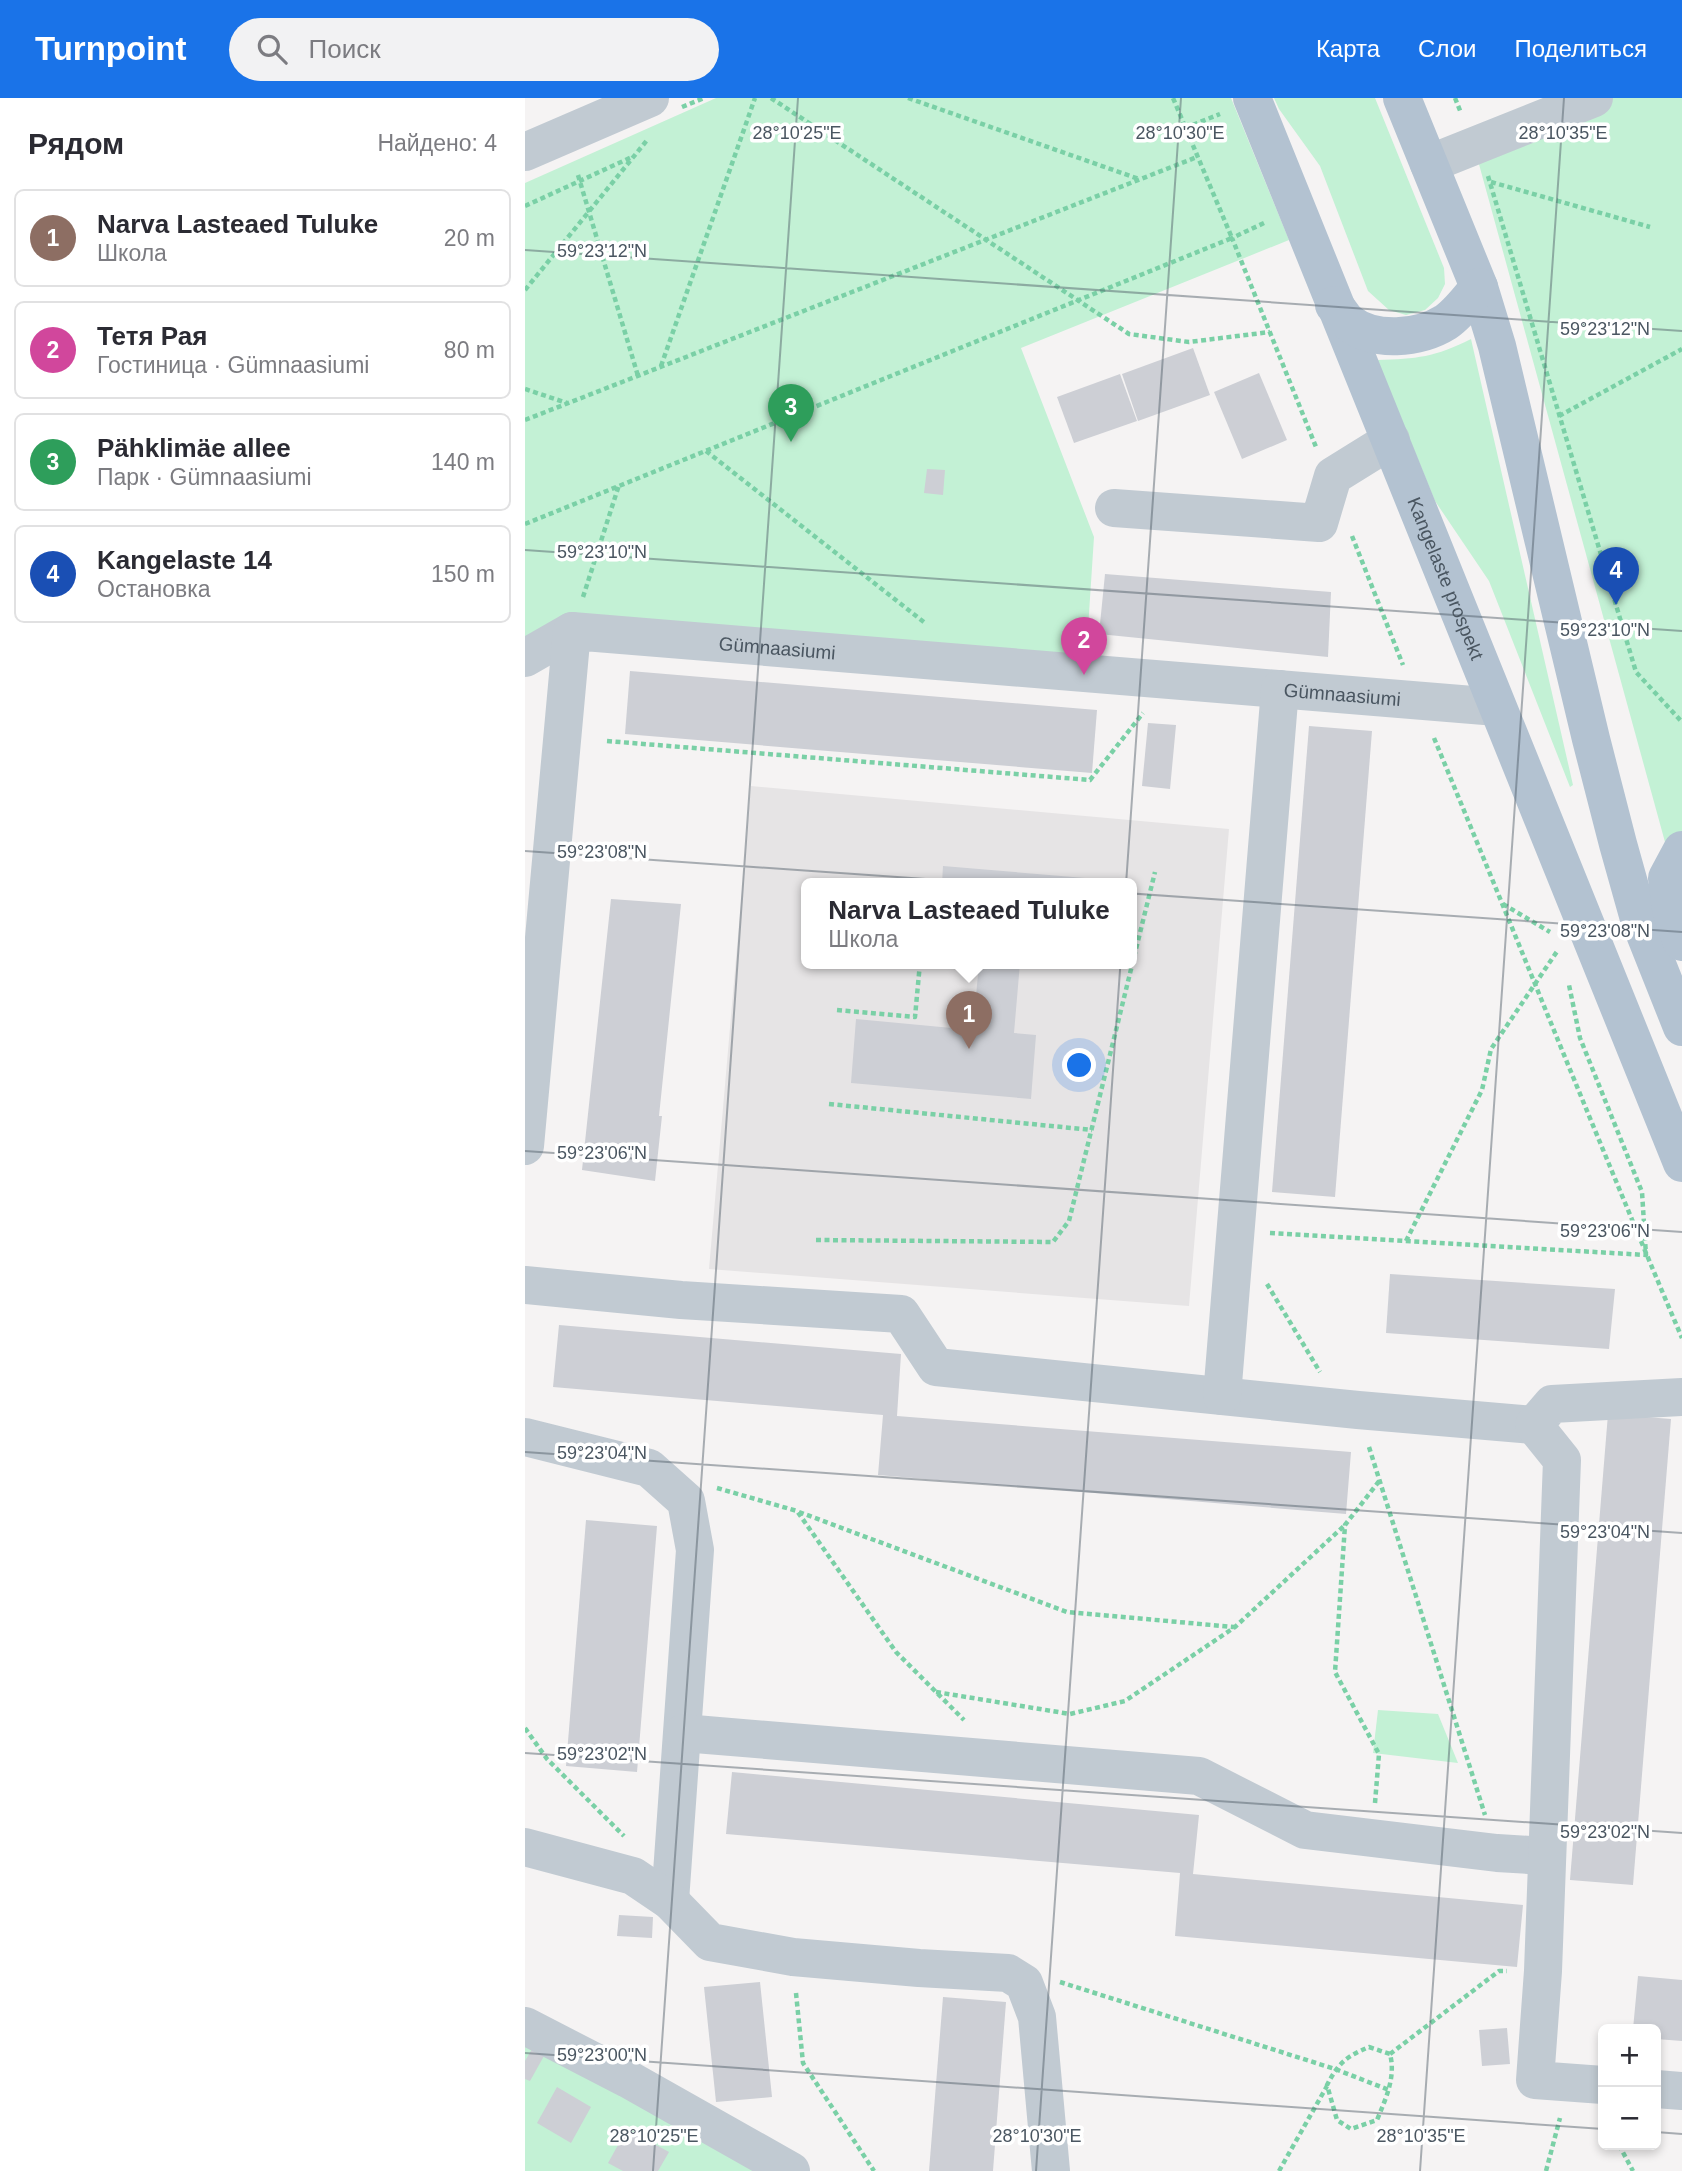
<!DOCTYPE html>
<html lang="ru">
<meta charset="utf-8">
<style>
body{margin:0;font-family:Helvetica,sans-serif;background:#f2f2f3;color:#2b2b33}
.controls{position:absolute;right:21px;bottom:21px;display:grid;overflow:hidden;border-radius:10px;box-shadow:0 4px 10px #0003}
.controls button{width:63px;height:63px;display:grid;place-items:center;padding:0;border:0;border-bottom:2px solid #e1e1e2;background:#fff;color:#2b2b33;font:35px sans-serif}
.you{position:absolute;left:555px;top:968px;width:24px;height:24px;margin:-18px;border:5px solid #fff;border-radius:50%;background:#1a73e8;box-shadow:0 0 0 10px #1a73e833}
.badge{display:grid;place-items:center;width:46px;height:46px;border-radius:50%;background:#1a73e8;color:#fff;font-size:23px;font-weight:700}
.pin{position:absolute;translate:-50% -58px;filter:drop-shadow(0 2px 4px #0008)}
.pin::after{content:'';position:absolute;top:37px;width:24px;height:21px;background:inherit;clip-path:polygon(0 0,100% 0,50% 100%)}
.popup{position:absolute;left:276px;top:780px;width:336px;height:91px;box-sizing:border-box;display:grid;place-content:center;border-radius:10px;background:#fff;filter:drop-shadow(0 2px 5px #0005);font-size:23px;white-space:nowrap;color:#7c7c81}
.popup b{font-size:26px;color:#2b2b33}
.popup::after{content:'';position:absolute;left:50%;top:100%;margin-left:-14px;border:14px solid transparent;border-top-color:#fff}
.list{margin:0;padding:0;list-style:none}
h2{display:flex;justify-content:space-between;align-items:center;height:91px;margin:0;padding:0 28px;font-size:30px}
h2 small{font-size:23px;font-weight:400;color:#7c7c81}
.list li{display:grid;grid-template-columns:46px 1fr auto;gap:21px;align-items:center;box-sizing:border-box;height:98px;margin:0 14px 14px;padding:0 14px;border:2px solid #e1e1e2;border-radius:10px}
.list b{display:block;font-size:26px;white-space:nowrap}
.list p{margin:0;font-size:23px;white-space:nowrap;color:#7c7c81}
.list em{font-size:23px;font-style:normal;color:#7c7c81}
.icon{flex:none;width:38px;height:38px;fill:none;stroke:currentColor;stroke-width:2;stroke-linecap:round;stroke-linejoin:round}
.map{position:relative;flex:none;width:1157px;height:2073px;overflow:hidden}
header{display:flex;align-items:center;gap:42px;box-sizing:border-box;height:98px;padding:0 35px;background:#1a73e8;color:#fff}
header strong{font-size:33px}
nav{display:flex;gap:38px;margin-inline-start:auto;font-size:24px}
.search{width:490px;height:63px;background:#f2f2f3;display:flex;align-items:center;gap:18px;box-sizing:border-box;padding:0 24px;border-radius:38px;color:#7c7c81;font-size:26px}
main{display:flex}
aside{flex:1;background:#fff}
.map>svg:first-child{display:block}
</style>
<header>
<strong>Turnpoint</strong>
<div class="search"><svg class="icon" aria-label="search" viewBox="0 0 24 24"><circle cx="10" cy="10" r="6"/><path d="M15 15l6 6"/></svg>Поиск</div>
<nav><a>Карта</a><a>Слои</a><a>Поделиться</a></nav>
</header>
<main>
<aside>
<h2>Рядом<small>Найдено: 4</small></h2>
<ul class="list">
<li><span class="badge" style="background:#8d6e63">1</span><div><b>Narva Lasteaed Tuluke</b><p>Школа</p></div><em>20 m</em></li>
<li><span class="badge" style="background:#d1479c">2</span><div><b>Тетя Рая</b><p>Гостиница · Gümnaasiumi</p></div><em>80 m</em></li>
<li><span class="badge" style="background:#2e9e5b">3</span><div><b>Pähklimäe allee</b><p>Парк · Gümnaasiumi</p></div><em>140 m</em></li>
<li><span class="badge" style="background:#1a4fb4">4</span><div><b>Kangelaste 14</b><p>Остановка</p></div><em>150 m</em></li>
</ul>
</aside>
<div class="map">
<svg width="1157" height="2073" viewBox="0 0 1157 2073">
<rect width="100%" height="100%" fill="#f5f3f3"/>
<path fill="#e6e4e5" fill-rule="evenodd" d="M226,688L704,731L664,1208L184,1171ZM281,785H607V865H281Z"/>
<g fill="#c3f1d5">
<polygon points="191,0 706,0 764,142 496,250 569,439 561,561 0,543 0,85"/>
<polygon points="749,0 850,0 919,170 920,186 913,200 900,212 881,217 864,212 843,193 795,68 754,11"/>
<polygon points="1069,0 1157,0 1157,806 949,48"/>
<path d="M946,241L1048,687L1045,689L964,483L910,403L852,262C892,261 910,259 946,241Z"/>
<polygon points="853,1612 913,1616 933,1665 848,1655"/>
<polygon points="0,1930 264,2073 0,2073"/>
</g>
<g fill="#cdcfd5">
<polygon points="668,250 685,297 613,323 597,276"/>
<polygon points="734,275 762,342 717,361 689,294"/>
<polygon points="595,276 612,323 549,345 532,299"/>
<polygon points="402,371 420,372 418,397 399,395"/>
<polygon points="580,476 806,494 803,559 574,536"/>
<polygon points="105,573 572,612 567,675 100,636"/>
<polygon points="623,625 651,627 645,691 617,688"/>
<polygon points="784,628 847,633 810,1099 747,1094"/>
<polygon points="418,768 596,783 596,785 417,785"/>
<polygon points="86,801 156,806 134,1018 137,1018 130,1083 57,1072"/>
<polygon points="454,865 495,865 489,935 511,937 506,1001 326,985 331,921 448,932"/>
<polygon points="865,1176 1090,1191 1084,1251 861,1235"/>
<polygon points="34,1227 376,1256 372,1318 826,1354 821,1416 353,1377 358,1317 28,1289"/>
<polygon points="1083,1316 1146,1321 1108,1787 1045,1782"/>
<polygon points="61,1422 132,1428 112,1674 41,1668"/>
<polygon points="207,1674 674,1717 668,1776 998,1807 992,1869 650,1838 655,1775 201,1736"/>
<polygon points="94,1817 128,1819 127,1840 92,1838"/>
<polygon points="1113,1878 1157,1882 1157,1943 1131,1941 1131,1931 1108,1931"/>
<polygon points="235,1884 247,1999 191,2004 179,1889"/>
<polygon points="418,1899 481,1904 468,2073 404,2073"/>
<polygon points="982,1930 985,1966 957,1968 954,1932"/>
<polygon points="7,1951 19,1958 5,1983 0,1981 0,1963"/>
<polygon points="32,1989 66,2009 46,2045 12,2025"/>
<polygon points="102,2031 144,2054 133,2073 98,2073 83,2065"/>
</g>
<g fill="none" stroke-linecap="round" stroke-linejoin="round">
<g stroke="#7ad0a6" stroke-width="4.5" stroke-dasharray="5 3.5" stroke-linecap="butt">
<polyline points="246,0 604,236 664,244 745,234"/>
<polyline points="383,0 614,81"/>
<polyline points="930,0 936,15"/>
<polyline points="157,9 179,0"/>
<polyline points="660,30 695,16"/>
<polyline points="53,77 113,278"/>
<polyline points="963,78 1111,574 1157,624"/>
<polyline points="966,84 1125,129"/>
<polyline points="0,108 107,59"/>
<polyline points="739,125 707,140 791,349"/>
<polyline points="0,192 123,41"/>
<polyline points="136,268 230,0"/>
<polyline points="0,291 42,305"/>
<polyline points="1034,318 1157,251"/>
<polyline points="0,322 672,59"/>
<polyline points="181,353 400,525"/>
<polyline points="0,426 707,140 648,0"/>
<polyline points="827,438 878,567"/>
<polyline points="58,499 94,387"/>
<path d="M909,640C992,840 1072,1041 1157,1240"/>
<polyline points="82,643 565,682 618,615"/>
<polyline points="978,806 1025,834"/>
<polyline points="312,912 390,919 395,865"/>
<polyline points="304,1006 567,1032"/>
<polyline points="745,1135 1121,1157 1117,1094 1055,940 1044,887"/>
<polyline points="291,1142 528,1144 544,1123 630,774"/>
<polyline points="881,1143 957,992 966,951 1033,852"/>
<polyline points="742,1186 795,1274"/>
<polyline points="844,1349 960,1717"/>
<polyline points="192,1390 272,1413 371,1554 439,1622"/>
<polyline points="274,1414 542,1514 709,1529"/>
<polyline points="411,1594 545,1616 600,1603 710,1529 820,1427"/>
<polyline points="0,1630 22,1661 99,1738"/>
<polyline points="850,1705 854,1656 810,1574 820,1427 855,1382"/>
<polyline points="535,1884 810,1971 864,1992"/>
<polyline points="271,1895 278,1965 349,2073"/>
<path d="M844,1949L865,1956C871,1979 861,2000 852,2022L826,2031L812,2022L802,1987C814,1964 821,1959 844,1949Z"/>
<polyline points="865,1956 974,1873 982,1873"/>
<polyline points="1094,2047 1108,2073"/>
<polyline points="754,2073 802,1988"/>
<polyline points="1021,2073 1035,2020"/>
</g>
<g stroke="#c1cad2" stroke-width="38">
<polyline points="0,54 125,0"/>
<polyline points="904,66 1069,0"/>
<polyline points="589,410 794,425 808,378 866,342"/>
<polyline points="0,560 47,533"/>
<path id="s1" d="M0,1048L47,533L972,609"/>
<polyline points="0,1187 156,1202 376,1216 411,1269 833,1312 1009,1327"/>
<polyline points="697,1298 755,591"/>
<polyline points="0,1339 124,1370 161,1403 170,1452 145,1803"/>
<polyline points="158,1635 674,1678 780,1732 972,1755 1021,1758"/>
<polyline points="0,1749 108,1778 145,1803 185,1844 268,1859 394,1870 483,1875 499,1885 512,1919 526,2073"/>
<polyline points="0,1928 103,1981 266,2073"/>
<polyline points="1078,1987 1010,1982 1018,1873 1037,1362 1009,1327 1027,1306 1157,1299"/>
<polyline points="1131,1991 1157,1993"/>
</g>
<g stroke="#b3c2d1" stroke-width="38">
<path id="s2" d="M727,0L1157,1065"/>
<polyline points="877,0 954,189 972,248 1066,641 1093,746 1114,821 1157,929"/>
<path d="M809,207C814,212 818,220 823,224C849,245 894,241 921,224C934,215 944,201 954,189"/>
<polyline points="1157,752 1142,780 1146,811 1157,844"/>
</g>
</g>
<path fill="none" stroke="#4a5661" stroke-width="2" stroke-opacity="0.45" d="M0,152L1157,233M0,452L1157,533M0,753L1157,834M0,1053L1157,1134M0,1354L1157,1435M0,1655L1157,1735M0,1955L1078,2031M1131,2034L1157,2036M128,2073L273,0M511,2073L656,0M895,2073L1039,0"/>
<g text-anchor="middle" stroke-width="7" stroke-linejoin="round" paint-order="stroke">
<g font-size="19" fill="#4a5661" stroke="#fff">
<text dy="7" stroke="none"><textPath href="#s2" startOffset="518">Kangelaste prospekt</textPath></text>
<text dy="7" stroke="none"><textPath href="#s1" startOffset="723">Gümnaasiumi</textPath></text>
<text dy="7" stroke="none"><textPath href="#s1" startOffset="1290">Gümnaasiumi</textPath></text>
</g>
</g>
<g font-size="18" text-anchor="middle" fill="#4a5661" stroke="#fff" stroke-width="7" stroke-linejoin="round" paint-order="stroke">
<text x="272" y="41">28°10'25"E</text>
<text x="655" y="41">28°10'30"E</text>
<text x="1038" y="41">28°10'35"E</text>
<text x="77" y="159">59°23'12"N</text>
<text x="1080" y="237">59°23'12"N</text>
<text x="77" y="460">59°23'10"N</text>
<text x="1080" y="538">59°23'10"N</text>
<text x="77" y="760">59°23'08"N</text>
<text x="1080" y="839">59°23'08"N</text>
<text x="77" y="1061">59°23'06"N</text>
<text x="1080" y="1139">59°23'06"N</text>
<text x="77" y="1361">59°23'04"N</text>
<text x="1080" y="1440">59°23'04"N</text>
<text x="77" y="1662">59°23'02"N</text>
<text x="1080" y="1740">59°23'02"N</text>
<text x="77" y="1963">59°23'00"N</text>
<text x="129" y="2044">28°10'25"E</text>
<text x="512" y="2044">28°10'30"E</text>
<text x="896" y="2044">28°10'35"E</text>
</g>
</svg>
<div class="controls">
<button>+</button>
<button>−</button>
</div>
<div class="you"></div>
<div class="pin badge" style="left:444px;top:951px;background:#8d6e63">1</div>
<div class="popup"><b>Narva Lasteaed Tuluke</b>Школа</div>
<div class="pin badge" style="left:559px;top:577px;background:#d1479c">2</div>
<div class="pin badge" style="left:266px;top:344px;background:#2e9e5b">3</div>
<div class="pin badge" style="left:1091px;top:507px;background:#1a4fb4">4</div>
</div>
</main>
